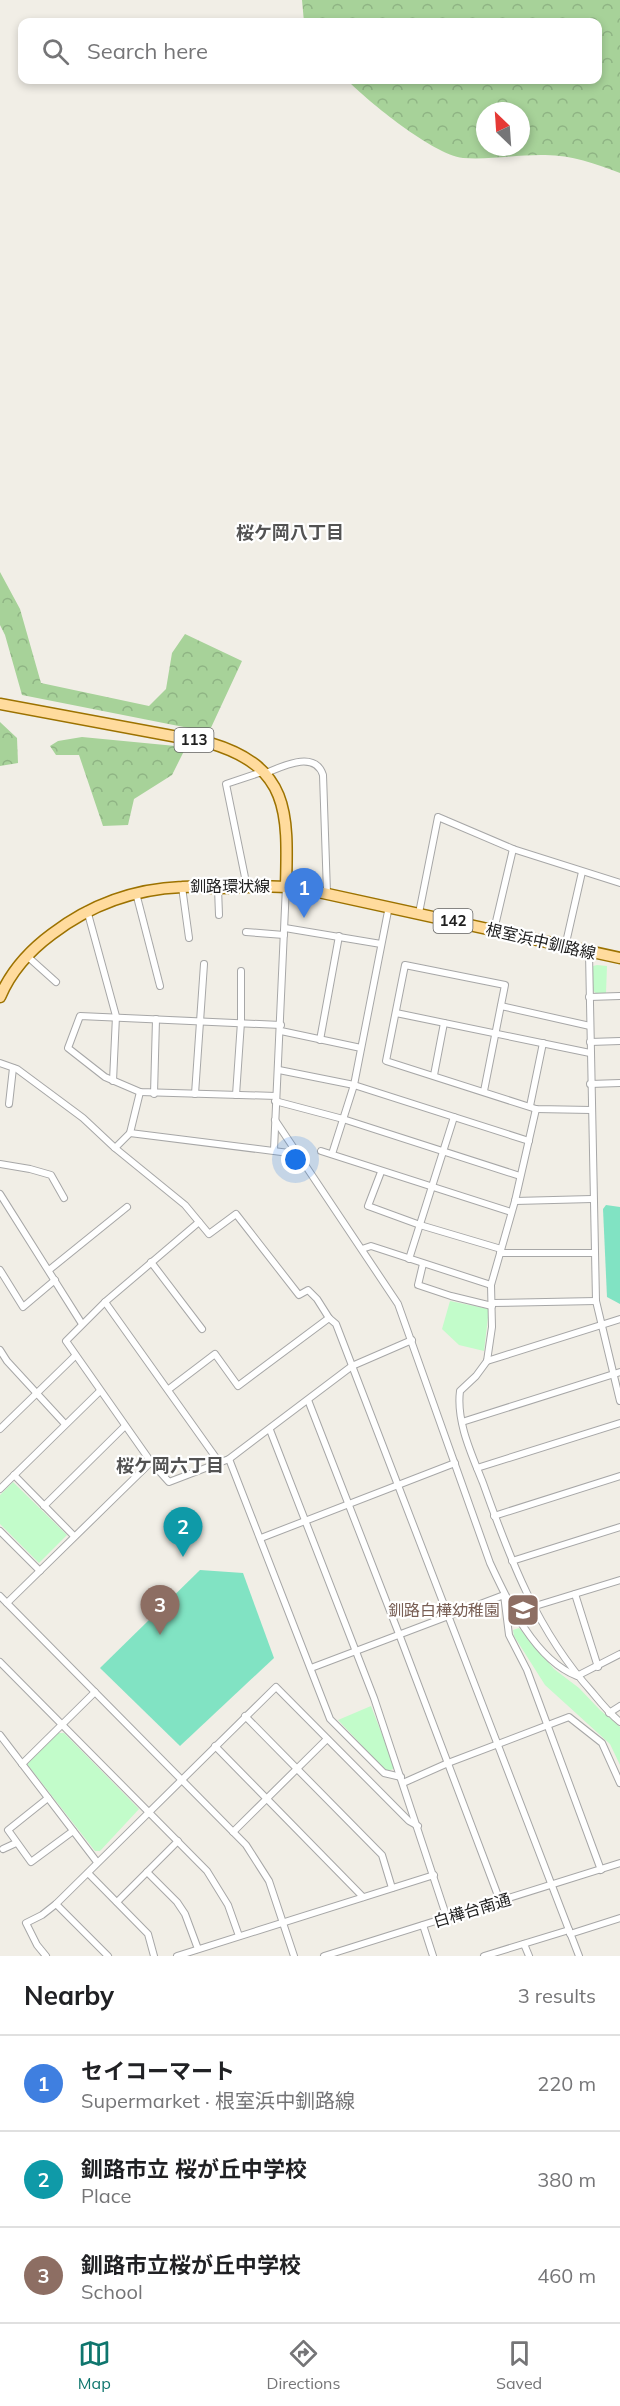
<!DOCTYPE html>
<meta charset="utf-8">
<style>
body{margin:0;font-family:Mulish,"Noto Sans JP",sans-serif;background:#f6f6f6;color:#202124}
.compass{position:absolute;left:476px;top:102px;width:54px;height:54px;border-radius:50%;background:#fff;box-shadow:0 3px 9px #0003;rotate:335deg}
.you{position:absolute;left:296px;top:1160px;width:21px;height:21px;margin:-15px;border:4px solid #fff;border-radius:50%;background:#1a73e8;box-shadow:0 0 0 9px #1a73e833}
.badge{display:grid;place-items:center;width:39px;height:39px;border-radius:50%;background:#0f766e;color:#fff;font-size:20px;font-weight:700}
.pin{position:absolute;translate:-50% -50px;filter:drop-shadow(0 2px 3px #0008)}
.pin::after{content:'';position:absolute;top:32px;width:21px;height:18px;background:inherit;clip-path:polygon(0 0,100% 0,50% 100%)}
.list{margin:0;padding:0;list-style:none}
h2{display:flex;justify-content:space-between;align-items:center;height:78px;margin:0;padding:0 24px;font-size:26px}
h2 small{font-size:20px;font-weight:400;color:#757577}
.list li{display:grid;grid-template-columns:39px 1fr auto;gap:18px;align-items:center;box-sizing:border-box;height:96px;padding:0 24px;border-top:2px solid #e0e0e0}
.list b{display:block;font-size:22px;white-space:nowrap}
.list p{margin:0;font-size:20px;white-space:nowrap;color:#757577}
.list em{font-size:20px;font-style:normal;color:#757577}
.icon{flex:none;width:33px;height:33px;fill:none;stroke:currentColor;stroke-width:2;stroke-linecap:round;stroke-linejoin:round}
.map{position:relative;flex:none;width:620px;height:1956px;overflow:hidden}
.search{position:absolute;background:#fff;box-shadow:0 3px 9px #0003;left:18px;right:18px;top:18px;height:66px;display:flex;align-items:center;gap:15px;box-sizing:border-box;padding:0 21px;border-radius:12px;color:#757577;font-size:22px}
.sheet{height:366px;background:#fff}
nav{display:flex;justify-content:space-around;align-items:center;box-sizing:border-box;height:84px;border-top:2px solid #e0e0e0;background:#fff;font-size:16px;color:#757577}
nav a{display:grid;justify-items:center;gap:3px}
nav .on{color:#0f766e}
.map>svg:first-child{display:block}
</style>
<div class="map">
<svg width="620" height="1956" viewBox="0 0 620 1956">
<defs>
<pattern id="forest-crowns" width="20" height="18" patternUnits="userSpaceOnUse" patternTransform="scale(1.5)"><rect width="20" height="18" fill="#a7d299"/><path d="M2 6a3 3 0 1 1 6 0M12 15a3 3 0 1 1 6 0" fill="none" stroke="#8fb484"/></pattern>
</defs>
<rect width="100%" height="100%" fill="#f1eee6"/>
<g fill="url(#forest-crowns)" fill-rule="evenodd">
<path d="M302,0H620V173C594,163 569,154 541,155C515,155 488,160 463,158C432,154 369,102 347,80H598V22H304ZM485,111H521V147H485Z"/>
<polygon points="0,572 20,609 41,683 149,706 166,689 172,653 185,634 242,661 209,732 22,695 5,635 0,625"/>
<polygon points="0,722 17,738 18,763 0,766"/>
<polygon points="82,737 186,747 172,775 134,799 128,825 103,826 79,755 56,755 50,746 58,741"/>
</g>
<g fill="#c2fcca">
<polygon points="597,965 607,966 606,993 597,994 592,990 593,966"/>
<polygon points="450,1301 489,1309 484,1351 459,1345 442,1329"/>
<polygon points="13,1482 67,1535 39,1563 0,1524 0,1495"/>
<polygon points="519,1628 554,1669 579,1688 600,1710 620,1727 620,1765 610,1744 545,1685 514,1636 513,1630"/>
<polygon points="371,1706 394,1765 393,1769 388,1771 382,1767 338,1720"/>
<polygon points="58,1733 64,1733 139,1809 100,1851 95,1851 27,1764"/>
</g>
<g fill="#81e3c3">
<polygon points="606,1205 620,1207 620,1304 607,1297 603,1209"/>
<polygon points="200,1570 243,1573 274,1658 180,1746 100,1668"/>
</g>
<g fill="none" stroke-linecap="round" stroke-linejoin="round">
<g stroke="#a7a7a7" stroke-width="8">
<g id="minor">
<path d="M266,773C283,766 315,750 323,775L327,893"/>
<polyline points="182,887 189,938"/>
<polyline points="247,887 226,784 262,772"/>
<polyline points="218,888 219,915"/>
<polyline points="136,893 160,986"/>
<polyline points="87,910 116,1016 113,1081"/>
<polyline points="419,913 438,817 513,849 620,883"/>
<polyline points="285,928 381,944"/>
<polyline points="494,930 513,849"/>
<polyline points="246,932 284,935"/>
<polyline points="565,947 582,872"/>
<polyline points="589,953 596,1301 620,1401"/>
<polyline points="27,956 56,982"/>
<polyline points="589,997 620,996"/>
<polyline points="501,1006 590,1026"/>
<polyline points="396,1013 590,1053"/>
<polyline points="281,1031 361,1048"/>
<polyline points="320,1040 339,936"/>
<polyline points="590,1042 620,1041"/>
<polyline points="0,1063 17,1069 83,1118 115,1148 185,1205 209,1234 236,1214 299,1295 308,1290 317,1299 329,1318"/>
<polyline points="279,1070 354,1085 529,1141"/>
<polyline points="434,1075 444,1023"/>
<polyline points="590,1084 620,1083"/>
<polyline points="484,1091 505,985 405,965 386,1061 536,1109 591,1110"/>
<polyline points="154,1094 156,1019"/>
<polyline points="195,1094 204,964"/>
<polyline points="236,1095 241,1022 241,971"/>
<polyline points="276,1096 140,1092 105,1077 68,1048 80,1016 281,1025"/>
<polyline points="275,1101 343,1119 520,1176"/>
<polyline points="9,1104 13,1068"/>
<polyline points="530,1106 543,1043"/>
<path d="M536,1109L515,1201L491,1285L492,1327L487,1361L476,1376L460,1391C456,1422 472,1455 483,1483C510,1559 537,1631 592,1692C601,1703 609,1713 620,1722"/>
<path d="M275,1120L398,1304L490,1563C508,1602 535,1660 577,1676L620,1654"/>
<polyline points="130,1133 297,1154"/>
<polyline points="115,1148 130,1133 140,1092"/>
<polyline points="274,1150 286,886"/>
<polyline points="321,1151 511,1212"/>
<polyline points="332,1154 354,1085 389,906"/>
<polyline points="0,1164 30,1169 51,1175 64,1198"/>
<polyline points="381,1172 368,1206 420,1225 501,1249"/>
<polyline points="0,1194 82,1324"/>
<polyline points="515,1201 592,1199"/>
<polyline points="199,1222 105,1302 66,1341 151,1462 169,1482 229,1459 352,1366 412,1340"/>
<polyline points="362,1249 371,1246 491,1285"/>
<polyline points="500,1253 594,1253"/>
<polyline points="409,1259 454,1117"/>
<polyline points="151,1262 202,1329"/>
<polyline points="423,1264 418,1285 451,1296 492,1306"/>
<polyline points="0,1270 23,1307 55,1280"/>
<polyline points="49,1270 127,1207"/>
<polyline points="105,1302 219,1462"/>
<polyline points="492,1303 596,1301"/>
<polyline points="0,1350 7,1361 65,1424"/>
<polyline points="487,1361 620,1319"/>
<polyline points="169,1389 215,1354 238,1386 329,1318 336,1324 579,1956"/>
<polyline points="308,1400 399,1634 500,1901"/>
<polyline points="462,1422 620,1372"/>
<polyline points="0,1429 75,1356"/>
<polyline points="270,1430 374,1698 447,1918"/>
<polyline points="229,1459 330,1719 384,1773 401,1777"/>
<polyline points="477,1468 620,1423"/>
<polyline points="14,1475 74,1536"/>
<polyline points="0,1489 100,1391"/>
<polyline points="44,1506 125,1426"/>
<polyline points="494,1516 620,1476"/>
<polyline points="0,1531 40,1571"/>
<polyline points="261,1538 455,1463"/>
<polyline points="512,1561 620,1527"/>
<polyline points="575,1594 598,1667"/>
<polyline points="0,1596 246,1845 269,1881 294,1956"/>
<polyline points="7,1603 151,1462"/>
<polyline points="532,1607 620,1580"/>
<polyline points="0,1662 207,1871 228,1905 239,1936"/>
<polyline points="311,1668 504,1595 509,1635 527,1670 601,1870"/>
<polyline points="609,1713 620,1706"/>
<polyline points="245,1716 382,1855 392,1888"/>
<polyline points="0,1735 97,1862"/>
<polyline points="215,1746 363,1897"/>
<polyline points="22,1764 95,1692"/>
<polyline points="403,1783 448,1763 569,1717 602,1743 620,1783"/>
<polyline points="48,1798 8,1830 31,1862 73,1831"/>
<polyline points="233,1832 327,1739"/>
<polyline points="3,1849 16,1843"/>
<polyline points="147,1872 177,1902 185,1914 198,1949"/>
<polyline points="88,1873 148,1934 154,1956"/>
<polyline points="117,1902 178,1841"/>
<polyline points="56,1904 108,1956"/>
<polyline points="423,1925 433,1956"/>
<polyline points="570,1934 620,1918"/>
<polyline points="524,1944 529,1956"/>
<polyline points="46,1956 37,1945 26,1923 42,1915 56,1904 276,1687 409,1821 418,1826"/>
<polyline points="177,1956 434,1875"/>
<polyline points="324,1956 620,1863"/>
<polyline points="484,1956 569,1930"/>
</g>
</g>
<g stroke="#9c7200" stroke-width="13">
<g id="primary">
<path d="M0,704L210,743C290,767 288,813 286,886"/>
<path d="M0,997C11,971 29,951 52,934C90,905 133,889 182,887C194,886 206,888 218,888C246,888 273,884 300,888L620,958"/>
</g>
</g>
<use href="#minor" stroke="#fff" stroke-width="6"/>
<use href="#primary" stroke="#ffdb9d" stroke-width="10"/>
</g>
<defs>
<g id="school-square" transform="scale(1.725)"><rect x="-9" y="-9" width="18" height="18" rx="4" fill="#8d6e63" stroke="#fff"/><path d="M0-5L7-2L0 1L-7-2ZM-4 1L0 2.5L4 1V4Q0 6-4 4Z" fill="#fff"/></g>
</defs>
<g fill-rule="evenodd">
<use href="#school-square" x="523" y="1610"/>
</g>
<g text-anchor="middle" stroke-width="4.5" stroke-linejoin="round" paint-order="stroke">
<g fill="#fff" stroke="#636363" stroke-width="1.5">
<rect x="174.5" y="728" width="39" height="24" rx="4.5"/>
<rect x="433.5" y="909" width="39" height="24" rx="4.5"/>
</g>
<g font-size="15" font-weight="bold" fill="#202020">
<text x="194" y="745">113</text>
<text x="453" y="926">142</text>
</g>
<g font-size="16" fill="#202020" stroke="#fff">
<text x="230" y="892">釧路環状線</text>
<text transform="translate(541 941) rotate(13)" y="6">根室浜中釧路線</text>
<text transform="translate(472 1910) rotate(-17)" y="6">白樺台南通</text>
</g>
<g font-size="16" fill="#785e54" stroke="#fff" text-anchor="end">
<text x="500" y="1616">釧路白樺幼稚園</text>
</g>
<g font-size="18" font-weight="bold" fill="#535353" stroke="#fff">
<text x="290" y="539">桜ケ岡八丁目</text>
<text x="170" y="1472">桜ケ岡六丁目</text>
</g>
</g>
</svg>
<svg class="compass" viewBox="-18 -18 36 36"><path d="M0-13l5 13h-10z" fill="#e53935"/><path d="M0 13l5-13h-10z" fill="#757577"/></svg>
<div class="you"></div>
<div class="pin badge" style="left:304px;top:918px;background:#3f7fe0">1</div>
<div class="pin badge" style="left:183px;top:1557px;background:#0f9aa8">2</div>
<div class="pin badge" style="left:160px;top:1635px;background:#8d6e63">3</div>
<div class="search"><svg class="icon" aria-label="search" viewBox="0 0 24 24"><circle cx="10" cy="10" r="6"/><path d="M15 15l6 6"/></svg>Search here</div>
</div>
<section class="sheet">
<h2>Nearby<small>3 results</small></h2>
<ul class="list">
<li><span class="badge" style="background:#3f7fe0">1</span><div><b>セイコーマート</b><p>Supermarket · 根室浜中釧路線</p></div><em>220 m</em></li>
<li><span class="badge" style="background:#0f9aa8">2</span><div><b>釧路市立 桜が丘中学校</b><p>Place</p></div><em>380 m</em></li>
<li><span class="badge" style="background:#8d6e63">3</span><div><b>釧路市立桜が丘中学校</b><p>School</p></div><em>460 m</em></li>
</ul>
</section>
<nav>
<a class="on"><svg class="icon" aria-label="map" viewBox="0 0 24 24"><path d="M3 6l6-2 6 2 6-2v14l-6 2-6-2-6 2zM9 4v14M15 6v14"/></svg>Map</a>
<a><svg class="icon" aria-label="directions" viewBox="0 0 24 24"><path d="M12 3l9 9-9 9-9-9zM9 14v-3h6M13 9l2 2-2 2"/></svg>Directions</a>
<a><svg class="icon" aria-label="saved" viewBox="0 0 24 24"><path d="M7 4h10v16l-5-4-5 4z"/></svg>Saved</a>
</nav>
